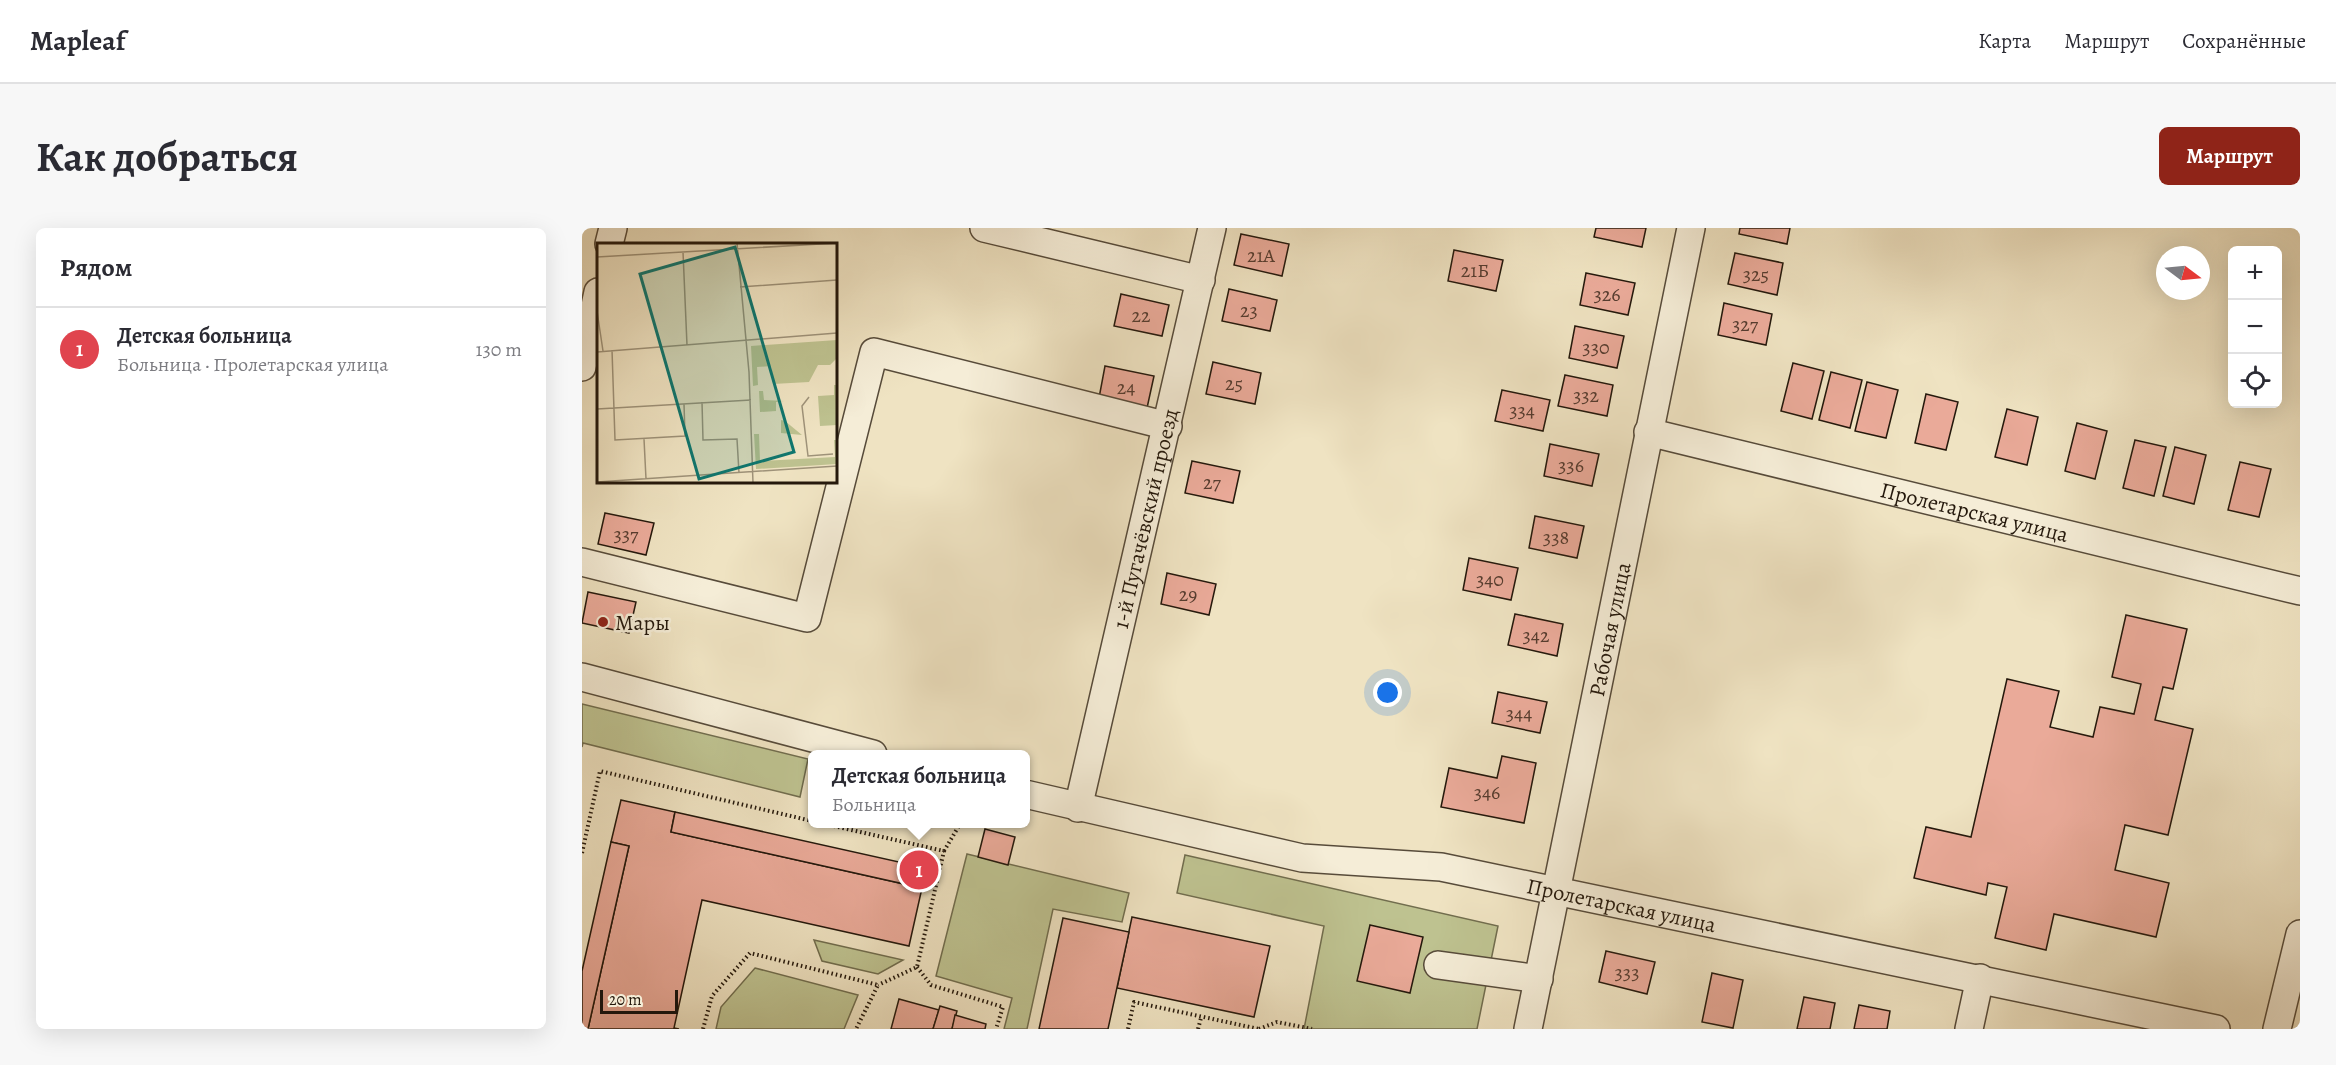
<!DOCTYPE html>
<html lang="ru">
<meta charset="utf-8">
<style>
body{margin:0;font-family:Alegreya,serif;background:#f7f7f7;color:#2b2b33}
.controls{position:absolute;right:18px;top:18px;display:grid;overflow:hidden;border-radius:9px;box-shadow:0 6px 24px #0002}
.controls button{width:54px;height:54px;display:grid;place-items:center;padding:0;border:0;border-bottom:2px solid #e1e1e2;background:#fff;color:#2b2b33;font:30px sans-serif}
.compass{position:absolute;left:1574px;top:18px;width:54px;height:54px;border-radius:50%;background:#fff;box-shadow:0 6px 24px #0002;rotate:106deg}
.scale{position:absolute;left:18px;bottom:15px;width:78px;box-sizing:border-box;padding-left:6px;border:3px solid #24180c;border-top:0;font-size:16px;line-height:21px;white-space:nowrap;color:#24180c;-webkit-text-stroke:4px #f5edd7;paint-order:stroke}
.you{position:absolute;left:806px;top:465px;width:21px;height:21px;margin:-15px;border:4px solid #fff;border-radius:50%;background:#1a73e8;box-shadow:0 0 0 9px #1a73e833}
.badge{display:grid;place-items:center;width:39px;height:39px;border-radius:50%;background:#8f2418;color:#fff;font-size:20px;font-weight:700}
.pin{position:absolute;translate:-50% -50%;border:3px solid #fff;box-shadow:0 2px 6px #0006}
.popup{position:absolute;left:226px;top:522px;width:222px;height:78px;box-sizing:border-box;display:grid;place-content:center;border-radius:9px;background:#fff;filter:drop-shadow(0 2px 4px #0005);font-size:20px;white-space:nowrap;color:#7c7c81}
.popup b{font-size:22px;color:#2b2b33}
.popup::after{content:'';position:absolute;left:50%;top:100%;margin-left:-12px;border:12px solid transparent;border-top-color:#fff}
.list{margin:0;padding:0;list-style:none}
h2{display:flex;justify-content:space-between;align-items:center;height:78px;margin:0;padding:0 24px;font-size:26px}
h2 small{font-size:20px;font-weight:400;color:#7c7c81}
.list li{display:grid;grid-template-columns:39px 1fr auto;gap:18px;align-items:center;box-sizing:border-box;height:84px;padding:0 24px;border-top:2px solid #e1e1e2}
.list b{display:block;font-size:22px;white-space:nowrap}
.list p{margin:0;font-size:20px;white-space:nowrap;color:#7c7c81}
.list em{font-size:20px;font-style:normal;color:#7c7c81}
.icon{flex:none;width:33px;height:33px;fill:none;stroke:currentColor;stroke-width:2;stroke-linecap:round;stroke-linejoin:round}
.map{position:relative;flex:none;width:1718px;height:801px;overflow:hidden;border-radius:9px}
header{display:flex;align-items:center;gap:36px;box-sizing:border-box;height:84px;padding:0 30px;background:#fff;border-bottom:2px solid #e1e1e2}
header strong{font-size:28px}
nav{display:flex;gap:33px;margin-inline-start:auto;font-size:21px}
.intro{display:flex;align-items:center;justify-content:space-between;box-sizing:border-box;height:144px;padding:0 36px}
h1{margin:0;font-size:42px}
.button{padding:15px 27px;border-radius:9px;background:#8f2418;color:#fff;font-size:21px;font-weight:700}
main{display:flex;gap:36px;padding:0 36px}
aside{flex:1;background:#fff;border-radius:9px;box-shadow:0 6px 24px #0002}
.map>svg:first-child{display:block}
</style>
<header>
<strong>Mapleaf</strong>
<nav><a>Карта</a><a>Маршрут</a><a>Сохранённые</a></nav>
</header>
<div class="intro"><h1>Как добраться</h1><a class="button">Маршрут</a></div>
<main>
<aside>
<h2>Рядом<small></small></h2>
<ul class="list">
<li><span class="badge" style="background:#e0444e">1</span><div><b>Детская больница</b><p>Больница · Пролетарская улица</p></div><em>130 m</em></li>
</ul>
</aside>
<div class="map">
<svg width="1718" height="801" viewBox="0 0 1718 801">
<rect width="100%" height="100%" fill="#efe3c2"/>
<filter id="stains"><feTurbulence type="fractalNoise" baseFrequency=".00333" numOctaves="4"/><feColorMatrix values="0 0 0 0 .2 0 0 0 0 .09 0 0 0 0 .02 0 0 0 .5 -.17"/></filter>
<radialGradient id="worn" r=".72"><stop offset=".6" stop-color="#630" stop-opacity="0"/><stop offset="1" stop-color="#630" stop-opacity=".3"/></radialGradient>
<g fill="#bec290" stroke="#716d4e" stroke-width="1.5">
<polygon points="0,476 226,531 218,569 1,515 0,519"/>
<polygon points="385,626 547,665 540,694 471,681 445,801 422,801 430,770 354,748"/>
<polygon points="603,627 916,698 895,801 722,801 742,698 595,665"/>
<polygon points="232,712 321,732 296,746 240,733"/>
<polygon points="173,740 276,767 262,801 134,801 139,779"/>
</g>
<g fill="#eaaa99" stroke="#24180c" stroke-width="1.5">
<polygon points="1014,0 1064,0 1060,19 1012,9"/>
<polygon points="1158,0 1208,0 1205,16 1157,6"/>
<polygon points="659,6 707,16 700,48 652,37"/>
<polygon points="872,22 921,32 914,63 866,53"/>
<polygon points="1153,25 1201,35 1195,67 1146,56"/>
<polygon points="1004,45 1053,55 1046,87 998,77"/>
<polygon points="647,61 695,72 688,103 640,93"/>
<polygon points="539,66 587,77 580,108 532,98"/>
<polygon points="1142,75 1190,86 1184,117 1136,107"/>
<polygon points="993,98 1042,108 1035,140 987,130"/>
<polygon points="631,134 679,145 673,176 624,166"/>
<polygon points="1211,135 1242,143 1230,191 1199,183"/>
<polygon points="523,138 572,148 565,180 517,170"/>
<polygon points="1249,144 1280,152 1268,200 1237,192"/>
<polygon points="983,147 1031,157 1025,188 976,178"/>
<polygon points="1285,154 1316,162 1304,210 1273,203"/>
<polygon points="920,162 968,172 961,203 913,193"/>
<polygon points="1344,166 1376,174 1364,222 1333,215"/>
<polygon points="1425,181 1456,189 1445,237 1413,229"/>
<polygon points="1495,195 1525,203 1513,251 1483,243"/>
<polygon points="1553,212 1584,219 1572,268 1541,260"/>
<polygon points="968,216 1017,226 1010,258 962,248"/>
<polygon points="1593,219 1624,227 1612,276 1581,268"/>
<polygon points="610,233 658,243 651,275 603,265"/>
<polygon points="1658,234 1689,241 1677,289 1646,282"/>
<polygon points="23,285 72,295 64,327 16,316"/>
<polygon points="953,288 1002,298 995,330 947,320"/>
<polygon points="887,330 936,340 929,372 881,362"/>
<polygon points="585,345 634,356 627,387 579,376"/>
<polygon points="6,364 54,374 47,405 0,395"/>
<polygon points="933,386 981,396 975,428 926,417"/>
<polygon points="1544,387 1605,401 1591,461 1581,459 1573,492 1611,501 1586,607 1543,597 1533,642 1587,655 1574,709 1472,686 1464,722 1413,710 1425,659 1406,655 1404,667 1332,650 1344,599 1389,609 1425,451 1477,463 1468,499 1511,509 1518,479 1552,486 1559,456 1530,449"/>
<polygon points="916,464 965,474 958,505 910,495"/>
<polygon points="920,528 954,535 942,595 859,579 867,540 915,550"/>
<polygon points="39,572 93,584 89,604 340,660 327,718 120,672 92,800 97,801 6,801 47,618 29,614"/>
<polygon points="93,584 344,640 340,660 89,604"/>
<polygon points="403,601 433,609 426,637 396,629"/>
<polygon points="29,614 47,618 6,801 0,801 0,743"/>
<polygon points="550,689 688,718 672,789 535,760"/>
<polygon points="481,690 547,704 526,801 457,801"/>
<polygon points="788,697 841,709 828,765 775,753"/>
<polygon points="1024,723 1073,734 1065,766 1017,754"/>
<polygon points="1130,745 1161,752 1151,800 1120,794"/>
<polygon points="1222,769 1253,775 1248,801 1215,801"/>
<polygon points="317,771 357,782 351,801 309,801"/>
<polygon points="1277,777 1308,783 1305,801 1272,801"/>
<polygon points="358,778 375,783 370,801 351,801"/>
<polygon points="373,787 404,796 403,801 370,801"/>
</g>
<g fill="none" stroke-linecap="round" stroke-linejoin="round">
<g stroke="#574b3a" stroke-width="30">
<g id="minor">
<polyline points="402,0 619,52"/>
<polyline points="27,16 31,0"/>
<polyline points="0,139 16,64"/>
<path id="s1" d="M1066,204L1718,363"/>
<polyline points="0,334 225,390 292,124 586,198"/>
<polyline points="0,449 291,526"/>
<path id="s2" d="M443,566L720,630L859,639L1634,801"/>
<path id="s3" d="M496,580L630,0"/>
<polyline points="856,737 957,751"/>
<path id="s4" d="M946,801L1109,0"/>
<polyline points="1387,801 1398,750"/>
<polyline points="1695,801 1718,706"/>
</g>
</g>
<g stroke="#24180c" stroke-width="4" stroke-dasharray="1.5 3" stroke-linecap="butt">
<polyline points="243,596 362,623 335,739 296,757"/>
<polyline points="362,623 378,596"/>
<polyline points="0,625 18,543 230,593"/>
<polyline points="335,739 349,757 421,779 414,801"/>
<polyline points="121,801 130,768 168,725 296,757 274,801"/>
<polyline points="546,801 552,774 677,801"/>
<polyline points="616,801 619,790"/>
<polyline points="677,801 695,794 730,801"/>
</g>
<use href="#minor" stroke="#f5edd7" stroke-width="27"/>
</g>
<circle fill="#8f2418" stroke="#f5edd7" stroke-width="2" cx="21" cy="394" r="6"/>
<g text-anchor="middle" stroke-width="5" stroke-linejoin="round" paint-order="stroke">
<g font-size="20" fill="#563c2f">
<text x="679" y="34">21А</text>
<text x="893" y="49">21Б</text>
<text x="1174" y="53">325</text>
<text x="1025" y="73">326</text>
<text x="667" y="89">23</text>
<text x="559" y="94">22</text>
<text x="1163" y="103">327</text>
<text x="1014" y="126">330</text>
<text x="652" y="162">25</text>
<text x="544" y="166">24</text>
<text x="1004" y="174">332</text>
<text x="940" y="189">334</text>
<text x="989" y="244">336</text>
<text x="630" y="261">27</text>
<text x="44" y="313">337</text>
<text x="974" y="316">338</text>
<text x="908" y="358">340</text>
<text x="606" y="373">29</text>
<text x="954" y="414">342</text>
<text x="937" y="492">344</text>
<text x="905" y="571">346</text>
<text x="1045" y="751">333</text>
</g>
<g font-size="22" fill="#24180c" stroke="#f5edd7">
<text dy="8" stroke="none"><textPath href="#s1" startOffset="336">Пролетарская улица</textPath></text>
<text dy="8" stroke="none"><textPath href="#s3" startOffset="297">1-й Пугачёвский проезд</textPath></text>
<text dy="8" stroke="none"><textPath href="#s4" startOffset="408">Рабочая улица</textPath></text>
<text dy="8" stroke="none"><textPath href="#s2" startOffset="608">Пролетарская улица</textPath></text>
</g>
<g font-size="22" fill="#24180c" stroke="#f5edd7" text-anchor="start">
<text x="33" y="402">Мары</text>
</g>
</g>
<g transform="translate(15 15)">
<rect width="240" height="240" fill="#efe3c2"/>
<path d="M240,97V115L233,122H221L212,139L176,141L174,123L160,124L161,142L156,143L154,103ZM237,142H240V182L223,183L221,153L237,152ZM162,148H166L167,157L187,158L179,159V168L163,169ZM184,177L188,178L205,192L184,190ZM157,191H162L163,218L238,214L237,197H240V221L159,226Z" fill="#bec290"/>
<path fill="none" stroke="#9e9279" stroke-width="1.5" d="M140,0L152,129L156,240M86,9L90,102M0,14L240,0M143,44L240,37M0,68L6,108M15,107L18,197L88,193L87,161M0,109L240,90M212,154L205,163L211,213L236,211M105,159L106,197L140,196L142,230M0,166L154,157M47,196L49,236M0,239L240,223"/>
<path fill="#0f766e" fill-opacity="0.15" stroke="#0f766e" stroke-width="3" d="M138,4L197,209L102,236L43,31Z"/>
<rect width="240" height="240" fill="none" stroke="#24180c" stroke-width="3"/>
</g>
<rect width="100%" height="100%" filter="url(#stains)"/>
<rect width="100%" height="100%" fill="url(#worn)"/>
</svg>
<div class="controls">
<button>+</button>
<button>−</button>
<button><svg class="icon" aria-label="locate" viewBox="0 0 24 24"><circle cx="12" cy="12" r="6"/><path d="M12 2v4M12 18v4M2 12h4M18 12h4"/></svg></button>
</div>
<svg class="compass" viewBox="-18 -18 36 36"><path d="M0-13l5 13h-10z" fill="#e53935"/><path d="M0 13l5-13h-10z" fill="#7c7c81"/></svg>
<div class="scale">20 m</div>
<div class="you"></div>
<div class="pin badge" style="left:337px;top:642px;background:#e0444e">1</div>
<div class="popup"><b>Детская больница</b>Больница</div>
</div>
</main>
